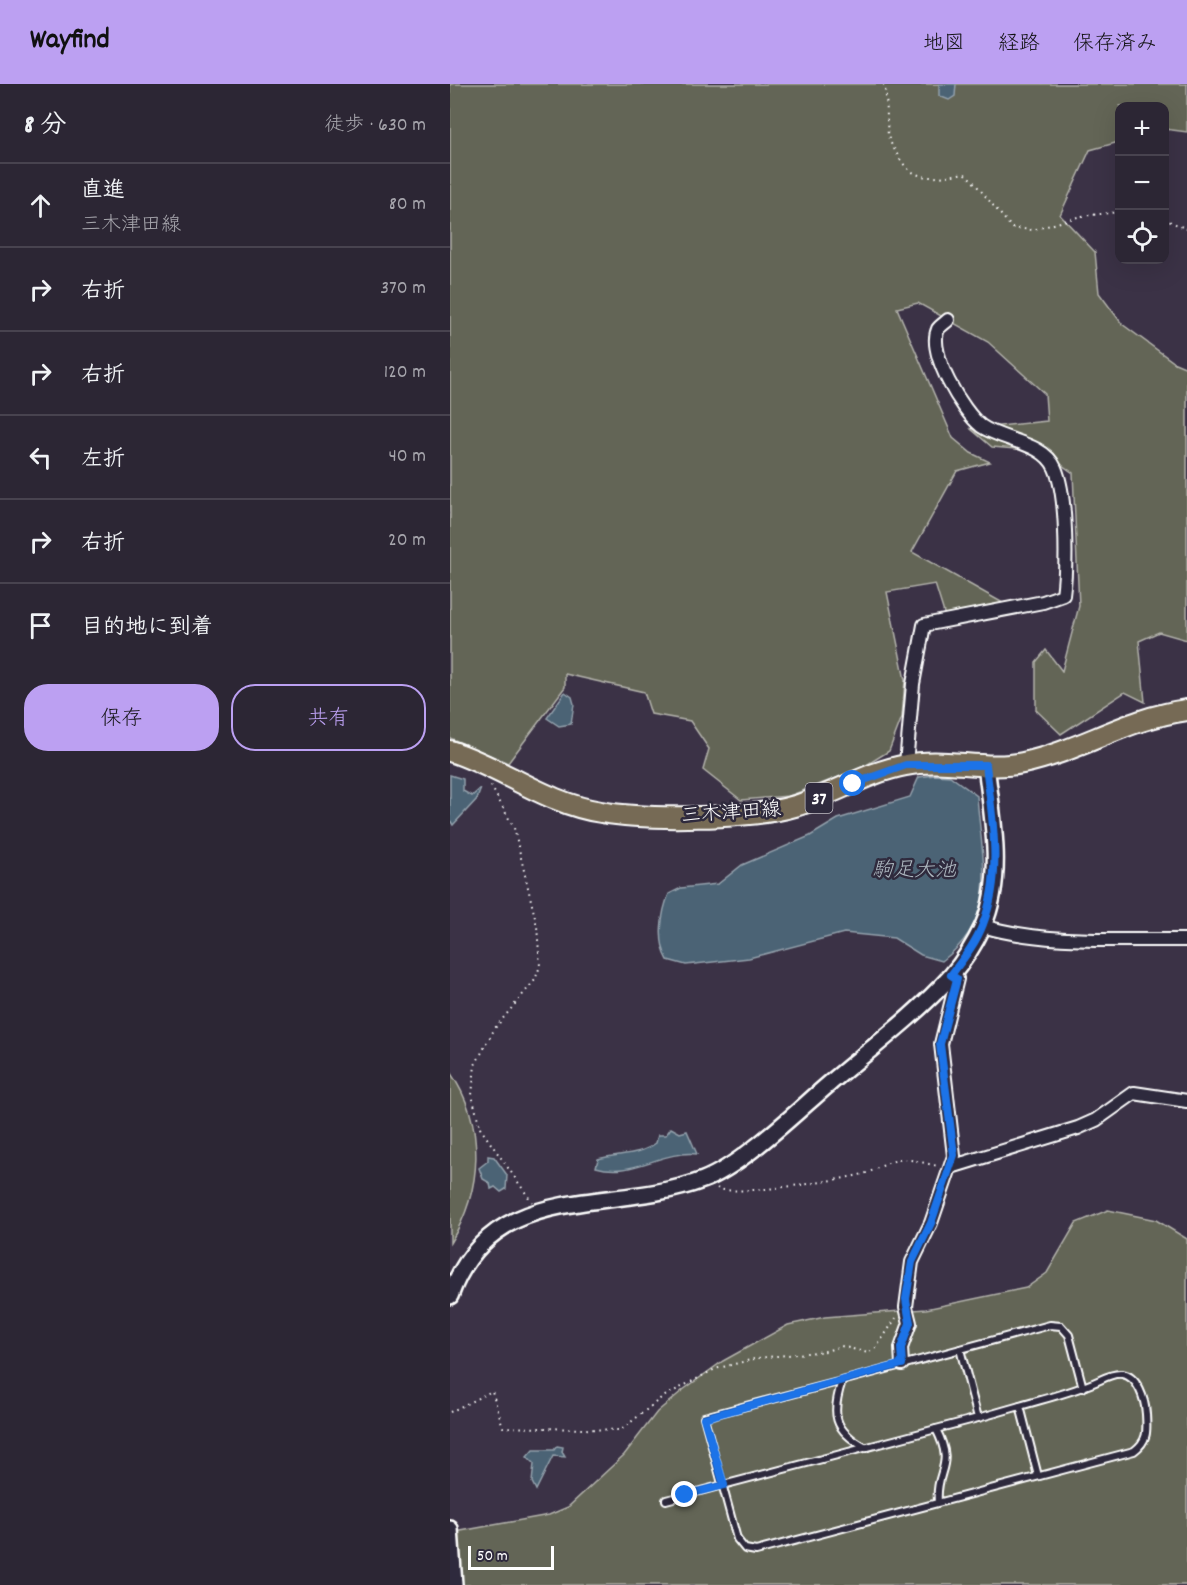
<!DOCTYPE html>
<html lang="ja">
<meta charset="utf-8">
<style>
body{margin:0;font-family:Dekko,"Klee One",sans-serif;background:#342e3c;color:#f1f3f6}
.controls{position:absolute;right:18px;top:18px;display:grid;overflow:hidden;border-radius:12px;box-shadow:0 6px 24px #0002}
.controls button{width:54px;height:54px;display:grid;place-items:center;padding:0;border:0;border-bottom:2px solid #48434f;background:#2c2634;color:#f1f3f6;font:30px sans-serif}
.scale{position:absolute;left:18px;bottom:15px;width:86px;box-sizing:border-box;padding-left:6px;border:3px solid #fff;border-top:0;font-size:16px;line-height:21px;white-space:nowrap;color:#fff;-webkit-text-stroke:4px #2f2a3d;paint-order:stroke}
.stop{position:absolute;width:18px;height:18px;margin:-14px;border:4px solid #1a73e8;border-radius:50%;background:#fff}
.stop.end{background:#1a73e8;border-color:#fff;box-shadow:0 2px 6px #0008}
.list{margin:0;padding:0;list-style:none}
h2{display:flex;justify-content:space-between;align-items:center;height:78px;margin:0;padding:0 24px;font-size:26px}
h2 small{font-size:20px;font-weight:400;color:#a6a5ac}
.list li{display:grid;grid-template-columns:39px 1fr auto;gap:18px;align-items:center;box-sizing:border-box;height:84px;padding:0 24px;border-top:2px solid #48434f}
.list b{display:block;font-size:22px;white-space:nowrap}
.list p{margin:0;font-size:20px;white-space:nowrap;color:#a6a5ac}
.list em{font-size:20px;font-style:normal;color:#a6a5ac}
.actions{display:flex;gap:12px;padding:18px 24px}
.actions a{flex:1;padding:14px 0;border:2px solid #bca0f2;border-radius:24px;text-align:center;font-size:21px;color:#bca0f2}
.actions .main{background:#bca0f2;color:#111}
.icon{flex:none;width:33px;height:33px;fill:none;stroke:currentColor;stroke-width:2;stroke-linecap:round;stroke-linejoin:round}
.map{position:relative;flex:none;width:737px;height:1501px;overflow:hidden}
header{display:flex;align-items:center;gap:36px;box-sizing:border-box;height:84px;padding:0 30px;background:#bca0f2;color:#111}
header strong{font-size:28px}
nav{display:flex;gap:33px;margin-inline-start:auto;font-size:21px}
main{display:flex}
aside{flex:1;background:#2c2634}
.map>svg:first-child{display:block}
</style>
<header>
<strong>Wayfind</strong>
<nav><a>地図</a><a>経路</a><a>保存済み</a></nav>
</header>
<main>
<aside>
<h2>8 分<small>徒歩 · 630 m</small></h2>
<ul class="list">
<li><svg class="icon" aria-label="ahead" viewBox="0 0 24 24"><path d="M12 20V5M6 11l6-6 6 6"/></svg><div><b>直進</b><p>三木津田線</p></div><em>80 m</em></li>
<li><svg class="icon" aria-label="right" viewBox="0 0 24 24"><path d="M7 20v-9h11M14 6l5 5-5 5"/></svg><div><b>右折</b></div><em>370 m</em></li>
<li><svg class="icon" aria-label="right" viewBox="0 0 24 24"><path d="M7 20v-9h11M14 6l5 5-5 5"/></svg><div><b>右折</b></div><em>120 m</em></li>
<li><svg class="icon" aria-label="left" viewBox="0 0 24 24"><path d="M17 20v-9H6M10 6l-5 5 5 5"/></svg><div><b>左折</b></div><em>40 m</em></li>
<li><svg class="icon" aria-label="right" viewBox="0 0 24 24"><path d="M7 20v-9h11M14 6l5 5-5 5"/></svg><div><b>右折</b></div><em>20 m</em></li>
<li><svg class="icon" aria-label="arrive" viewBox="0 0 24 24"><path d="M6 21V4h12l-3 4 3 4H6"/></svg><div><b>目的地に到着</b></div></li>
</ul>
<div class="actions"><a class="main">保存</a><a>共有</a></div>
</aside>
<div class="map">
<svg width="737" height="1501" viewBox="0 0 737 1501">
<rect width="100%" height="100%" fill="#3b3246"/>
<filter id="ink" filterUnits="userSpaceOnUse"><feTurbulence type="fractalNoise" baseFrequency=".0167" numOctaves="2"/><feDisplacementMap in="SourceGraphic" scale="12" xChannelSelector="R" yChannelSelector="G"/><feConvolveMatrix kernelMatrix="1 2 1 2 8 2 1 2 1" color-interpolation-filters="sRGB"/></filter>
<g filter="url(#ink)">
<g fill="#646557" stroke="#b2b2ab" stroke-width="1.5">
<polygon points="0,0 737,0 737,48 715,45 714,22 670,22 669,58 640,66 610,131 645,168 649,209 672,240 725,279 737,284 737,556 709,548 689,557 695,618 675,608 611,650 586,626 586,578 596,566 612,587 629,522 623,389 592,367 542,363 521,345 597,337 595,310 538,258 468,219 447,224 503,354 521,369 540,378 507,387 462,468 553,519 495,532 485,500 437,508 455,596 452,633 439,667 410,685 339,712 291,716 253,686 259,665 240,637 201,630 194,608 115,590 115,603 58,679 0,654"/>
<path d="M0,988C36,1040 33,1106 0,1159Z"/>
<polygon points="658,1126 706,1136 737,1155 737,1501 0,1501 0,1449 99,1431 118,1423 174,1371 207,1328 233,1306 273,1277 338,1241 375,1233 476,1225 576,1204 597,1189 626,1139"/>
</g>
<g fill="#4b6375" stroke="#93a1ac" stroke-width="1.5">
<polygon points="489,0 506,0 505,12 499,16 489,12"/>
<polygon points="115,608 122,613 124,620 121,640 109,642 97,634"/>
<polygon points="0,691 13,695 13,707 22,712 31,704 27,715 3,741 0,736"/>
<path d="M485,691L500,692L527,712C531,775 552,832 492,877L471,871L444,854L394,849L299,874L236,881L218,876C207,858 211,829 219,810L231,804L268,800L292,781L360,752L388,735L460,713L469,693Z"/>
<path d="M221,1044L230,1049L237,1047L247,1070C211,1066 183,1094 146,1083L148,1075C168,1069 189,1072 206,1059L208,1051H216Z"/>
<polygon points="38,1072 44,1073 57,1091 56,1105 51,1108 45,1103 41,1105 40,1099 33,1095 29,1084 38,1077"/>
<polygon points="107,1362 113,1363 112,1368 115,1373 103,1372 86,1406 82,1398 84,1380 77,1373 83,1366 104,1366"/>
</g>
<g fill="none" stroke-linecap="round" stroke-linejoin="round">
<g stroke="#fff" stroke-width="10">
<g id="service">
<path d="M392,1297L254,1333L287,1455L295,1465L306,1467L684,1367C698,1357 697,1347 696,1330C695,1316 688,1292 672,1290C664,1289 656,1293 650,1296C624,1308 597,1314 570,1322L588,1392"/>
<polyline points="528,1334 570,1322"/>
<polyline points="486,1345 528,1334 510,1265"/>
<path d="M416,1364C383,1346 381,1330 392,1297L600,1241L611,1242L619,1251L633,1304"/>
<path d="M216,1416L486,1345C506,1384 485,1384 488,1418"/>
</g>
</g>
<g stroke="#fff" stroke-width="16">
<g id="minor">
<path d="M456,680L463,600L474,541L593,518L613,511C617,481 617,411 605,384C594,358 552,357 531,342C513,328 477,269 488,245C490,242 495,239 498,236"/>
<path d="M533,842C595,861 672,855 737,856"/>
<polyline points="501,1083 628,1044 646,1036 684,1009 737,1017"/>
<polyline points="452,1280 451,1264 460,1239 456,1223 462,1178 481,1139 504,1072 491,960 507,895 501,891"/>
</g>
</g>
<g stroke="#fff" stroke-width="20">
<g id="tertiary">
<path d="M0,1212C43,1093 161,1131 253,1096C291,1082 346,1028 379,1000C420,965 465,932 501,892C513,878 525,859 533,842C555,792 542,733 536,681"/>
<polyline points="0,1445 4,1501"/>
</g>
</g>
<g stroke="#fff" stroke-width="24">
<path id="primary" d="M0,667C51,683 97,720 151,728C196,736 302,735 345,722C383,711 417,688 456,681C494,673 535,687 573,679C630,667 677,634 737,626"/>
</g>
<g stroke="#fff" stroke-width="2" stroke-dasharray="1.5 4.5" stroke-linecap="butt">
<path d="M434,0C438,18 436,34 438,51C439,57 443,63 446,68C461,99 484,95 514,89L522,96L562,144L583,146L631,132L670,128"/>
<polyline points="714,135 737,145"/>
<polyline points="41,702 64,744 87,842 90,882 85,896 45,944 25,981 22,1011 30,1044 82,1118"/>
<path d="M267,1104C282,1113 392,1096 413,1090C425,1087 436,1078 448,1076C462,1074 475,1080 489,1082"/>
<polyline points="0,1328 42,1307 53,1343 171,1346 211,1314 265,1285 308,1274 376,1267 391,1262 418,1269 426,1264 446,1234"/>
</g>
<use href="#service" stroke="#2f2a3d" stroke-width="6"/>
<use href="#minor" stroke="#2f2a3d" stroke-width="12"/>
<use href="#tertiary" stroke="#2f2a3d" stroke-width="15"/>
<use href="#primary" stroke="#766a54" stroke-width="20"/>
</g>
</g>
<g fill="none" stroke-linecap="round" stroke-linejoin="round" filter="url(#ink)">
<path stroke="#1a73e8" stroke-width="8" d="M235,1411L274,1401L254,1334L452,1280L451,1264L460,1239L456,1215L462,1178L481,1139L504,1071L490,960L507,895L501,891C513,875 526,859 533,840C553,789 542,733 536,681H456L403,700"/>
</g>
<g text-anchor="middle" stroke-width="5" stroke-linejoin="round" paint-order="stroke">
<rect fill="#2f2a3d" stroke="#c1bfc5" stroke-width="1.5" x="355.5" y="699" width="27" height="30" rx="4.5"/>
<g font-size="18" font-weight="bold" fill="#fff">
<text x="369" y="720">37</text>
</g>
<g font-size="20" fill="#fff" stroke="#2f2a3d">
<text transform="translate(281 727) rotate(-4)" y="7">三木津田線</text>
</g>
<g font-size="21" font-style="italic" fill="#aeb9c1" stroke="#2f2a3d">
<text x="464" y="792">駒足大池</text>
</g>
</g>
</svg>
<div class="controls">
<button>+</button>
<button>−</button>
<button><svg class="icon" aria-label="locate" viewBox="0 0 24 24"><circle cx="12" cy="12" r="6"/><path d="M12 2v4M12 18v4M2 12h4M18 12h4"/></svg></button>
</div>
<div class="scale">50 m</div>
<div class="stop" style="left:403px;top:700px"></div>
<div class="stop end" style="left:235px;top:1411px"></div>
</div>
</main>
